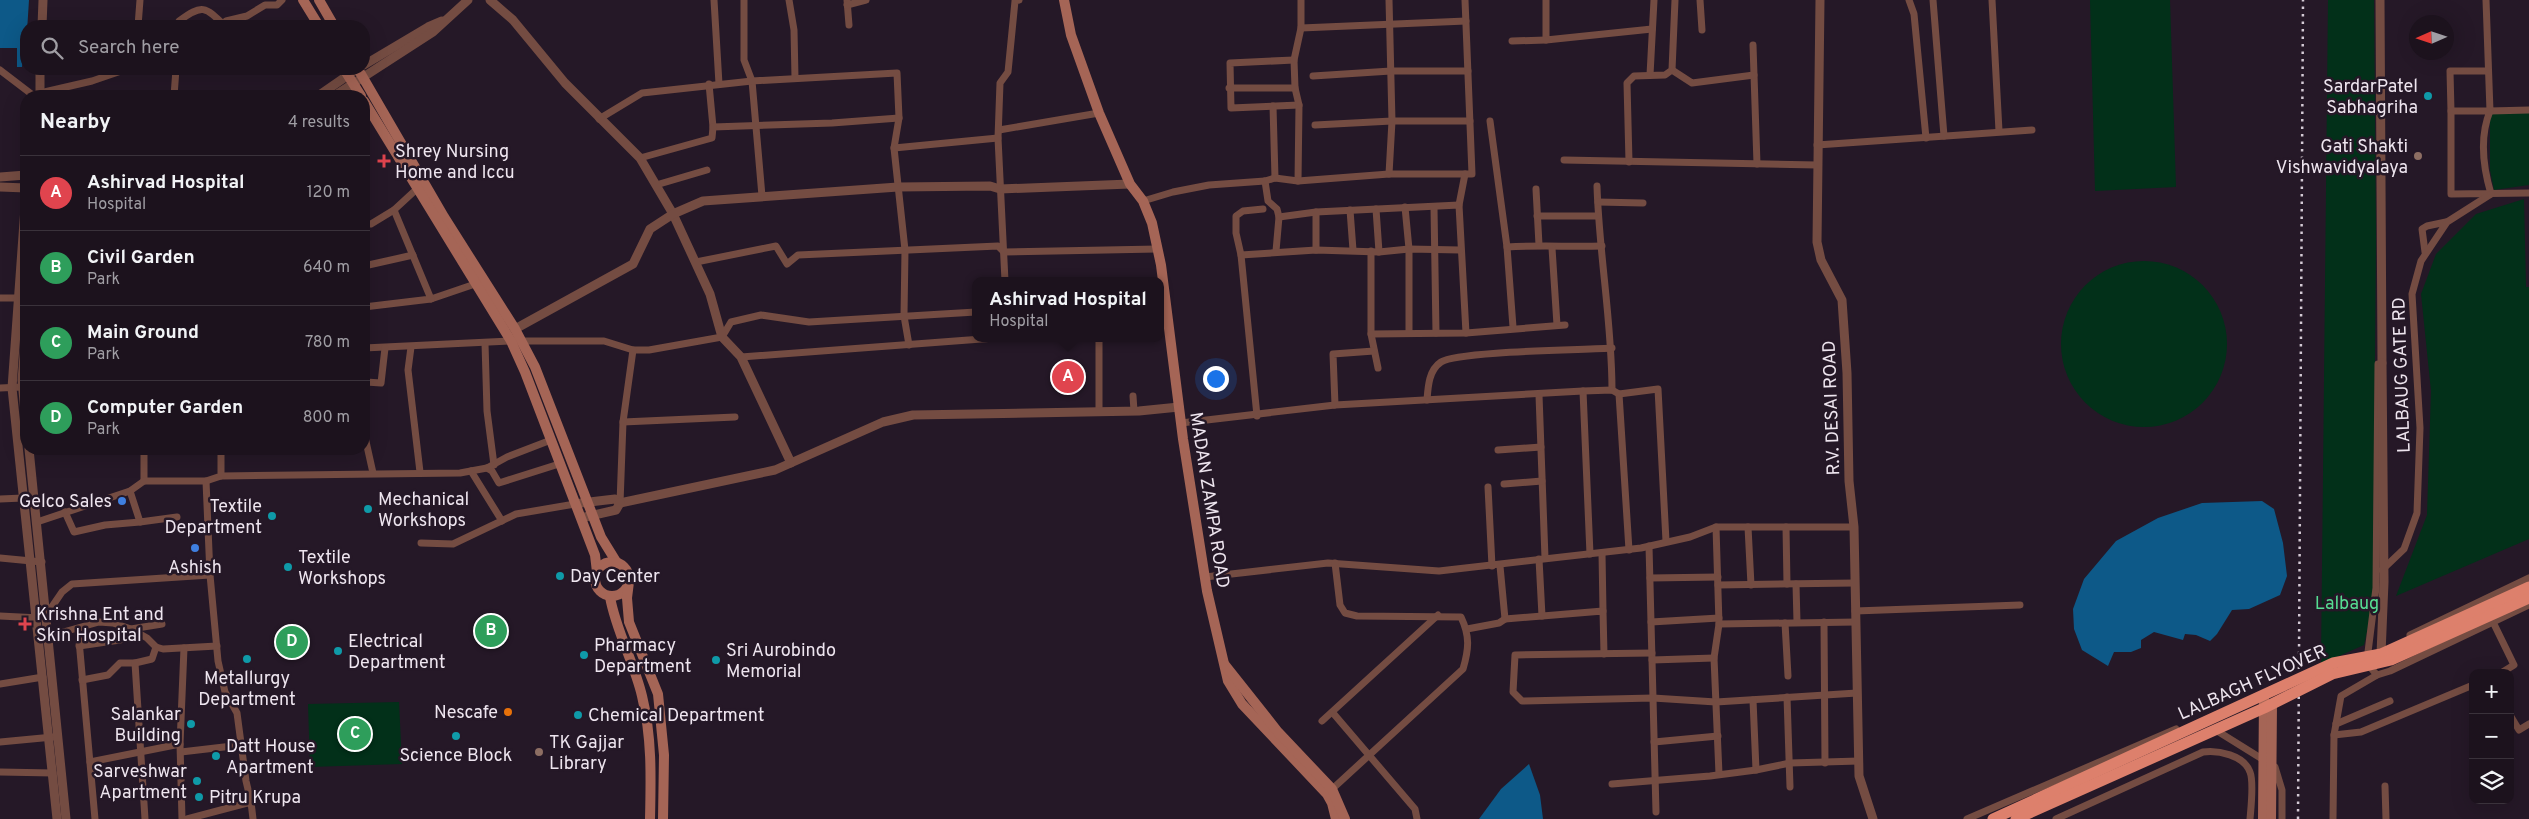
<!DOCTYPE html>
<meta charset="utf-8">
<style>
body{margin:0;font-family:Overpass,sans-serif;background:#251b26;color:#f1f3f6}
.controls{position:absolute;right:15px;bottom:15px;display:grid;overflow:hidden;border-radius:10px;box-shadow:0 5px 20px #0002}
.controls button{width:45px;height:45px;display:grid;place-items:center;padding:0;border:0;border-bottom:1px solid #3a323b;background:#1c121d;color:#f1f3f6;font:25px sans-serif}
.compass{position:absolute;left:2409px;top:15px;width:45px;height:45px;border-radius:50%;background:#1c121d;box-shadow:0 5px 20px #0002;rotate:267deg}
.you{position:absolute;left:1215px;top:378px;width:18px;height:18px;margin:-12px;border:4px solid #fff;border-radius:50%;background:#1a73e8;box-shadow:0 0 0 8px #1a73e833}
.badge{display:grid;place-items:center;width:32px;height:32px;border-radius:50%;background:#0b8043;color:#fff;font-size:16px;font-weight:700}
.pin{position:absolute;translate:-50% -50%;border:2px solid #fff;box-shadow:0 1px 5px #0006}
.popup{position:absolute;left:972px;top:277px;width:192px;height:65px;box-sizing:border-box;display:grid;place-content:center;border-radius:10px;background:#1c121d;filter:drop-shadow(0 1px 4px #0005);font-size:16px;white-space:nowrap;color:#a09ea4}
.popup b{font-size:19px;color:#f1f3f6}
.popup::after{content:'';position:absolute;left:50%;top:100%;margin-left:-10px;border:10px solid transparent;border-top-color:#1c121d}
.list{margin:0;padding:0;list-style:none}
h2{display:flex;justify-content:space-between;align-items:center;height:65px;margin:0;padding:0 20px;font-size:21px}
h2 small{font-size:16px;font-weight:400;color:#a09ea4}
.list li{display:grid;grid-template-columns:32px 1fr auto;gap:15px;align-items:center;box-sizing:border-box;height:75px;padding:0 20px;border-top:1px solid #3a323b}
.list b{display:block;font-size:19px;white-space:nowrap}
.list p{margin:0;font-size:16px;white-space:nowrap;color:#a09ea4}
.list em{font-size:16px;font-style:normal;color:#a09ea4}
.icon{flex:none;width:28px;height:28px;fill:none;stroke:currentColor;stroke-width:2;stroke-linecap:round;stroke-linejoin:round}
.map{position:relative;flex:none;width:2529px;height:819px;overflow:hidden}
.search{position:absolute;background:#1c121d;box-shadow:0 5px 20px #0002;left:20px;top:20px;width:350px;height:55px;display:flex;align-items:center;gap:12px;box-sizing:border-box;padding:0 18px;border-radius:20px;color:#a09ea4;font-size:19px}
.panel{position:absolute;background:#1c121d;box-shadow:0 5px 20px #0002;left:20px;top:90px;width:350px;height:365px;border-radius:20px}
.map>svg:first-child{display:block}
</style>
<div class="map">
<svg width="2529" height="819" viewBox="0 0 2529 819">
<rect width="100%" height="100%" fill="#251827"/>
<g fill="#023019">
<polygon points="2090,0 2170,0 2176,187 2095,191"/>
<polygon points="2328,0 2374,0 2376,238 2373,604 2364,645 2321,664"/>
<polygon points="2490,111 2529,113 2529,185 2494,190 2490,170"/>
<polygon points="2524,199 2526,287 2529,287 2529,539 2396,596 2427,515 2431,391 2421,294 2436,254 2476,214"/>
<circle cx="2144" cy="344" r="83"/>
<polygon points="399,702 402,764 310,767 308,704"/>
</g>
<g fill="#0d5988">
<polygon points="0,0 29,0 26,47 23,48 22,67 17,67 17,48 0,48"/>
<polygon points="2262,501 2274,509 2283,543 2287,576 2280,595 2249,609 2232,610 2217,634 2210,641 2196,635 2185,634 2183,640 2154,632 2141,640 2141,648 2131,652 2114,652 2108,666 2082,650 2074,629 2073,609 2084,579 2116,541 2158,518 2202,503"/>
<polygon points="1529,764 1540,795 1543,819 1479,819 1501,789"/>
</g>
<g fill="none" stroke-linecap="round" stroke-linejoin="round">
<g stroke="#744c42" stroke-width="7">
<polyline points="714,0 719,84"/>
<polyline points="744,0 744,60 752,81 762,196"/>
<polyline points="789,0 794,30 795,78"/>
<polyline points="847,0 849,25"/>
<polyline points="1389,0 1392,121 1389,174"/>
<polyline points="1546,0 1546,40 1652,29"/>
<polyline points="1700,0 1702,30"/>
<polyline points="1909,0 1914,14 1926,138"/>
<polyline points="1933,0 1944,136"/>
<polyline points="1992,0 1999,131"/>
<polyline points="2486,0 2490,111 2529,110"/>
<polyline points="847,5 866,0"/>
<polyline points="138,26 140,0"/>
<path d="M177,26L179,21C202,4 205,6 225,26"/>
<polyline points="225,26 226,21 247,16 265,5 277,5 282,0"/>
<polyline points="1301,28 1466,21"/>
<polyline points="1512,41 1546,40"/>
<polyline points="1753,45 1757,164"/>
<polyline points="1294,60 1230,63 1231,108 1299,105"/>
<polyline points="0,70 34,96"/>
<polyline points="1672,70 1692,83 1754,75"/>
<polyline points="1650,75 1654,0"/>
<polyline points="1313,76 1391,71 1468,71"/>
<polyline points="709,84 713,127 832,123 899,118"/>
<polyline points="1229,88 1295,88"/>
<polyline points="61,89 72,96"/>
<polyline points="40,93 92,81 127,69"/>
<polyline points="174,96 176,69"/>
<polyline points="1273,106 1275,178"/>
<polyline points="2451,111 2450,71 2488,71"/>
<polyline points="599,119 642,93 752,81 897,73 899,118 894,148 905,250 904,316 909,345"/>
<polyline points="1490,121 1507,247 1513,327"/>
<polyline points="1315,125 1392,121 1470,121"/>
<polyline points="999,130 1099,113"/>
<polyline points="1817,145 2032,130"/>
<polyline points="894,148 998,138"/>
<polyline points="640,158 712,138 713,127"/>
<polyline points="1564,160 1817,165"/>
<polyline points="1629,162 1627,83 1634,76 1665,75 1672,70 1675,0"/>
<polyline points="1265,181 1268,201 1277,209 1279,217 1276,251"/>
<polyline points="1298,181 1299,105 1295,88 1294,60 1301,28 1301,0"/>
<polyline points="656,185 707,170"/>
<path d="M1597,186C1599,254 1612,322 1612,390"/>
<polyline points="1536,189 1539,245"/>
<path d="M2491,194C2483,167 2479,138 2490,111H2451V194L2529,193"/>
<polyline points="1143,201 1173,192 1209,185 1265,181 1275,178 1298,181 1389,174 1472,174 1465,0"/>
<polyline points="1598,202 1643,203"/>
<polyline points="1459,205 1465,174"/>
<polyline points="1405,207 1409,249 1409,333"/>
<polyline points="1434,207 1436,333"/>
<polyline points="1376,209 1379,252"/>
<polyline points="1350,210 1353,250"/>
<polyline points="1537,216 1597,216"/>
<polyline points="1279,217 1316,212 1459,205 1466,333"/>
<polyline points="364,224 371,224 394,210"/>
<path d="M1507,247C1539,245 1570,247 1602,246"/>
<polyline points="1552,248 1557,325"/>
<polyline points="1316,250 1316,212"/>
<polyline points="1371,251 1371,334 1378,368"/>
<polyline points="2425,252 2422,229 2427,226 2446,222"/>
<polyline points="1241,255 1316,250 1379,252 1409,249 1460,250"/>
<polyline points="696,262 776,246 787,264 798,255 998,246 1004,252 1157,249"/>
<polyline points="364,266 413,255"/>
<polyline points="1005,281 998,138 1000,83 1008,72 1015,1 1019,0"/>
<polyline points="0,298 26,298"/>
<polyline points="431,299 478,283"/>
<polyline points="364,307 431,299 394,210 420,186"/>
<polyline points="1371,334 1466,333 1565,325"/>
<polyline points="485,343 487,411 494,465"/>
<polyline points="411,347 408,370 420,472"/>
<polyline points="364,348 511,341 604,341 633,350 649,350 722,337 731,322 761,315 809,322 976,312"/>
<polyline points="741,357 995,338"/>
<polyline points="2378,364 2376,588 2368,652 2369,666 2377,675 2390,671 2529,605"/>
<polyline points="0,388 22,387"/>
<polyline points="1583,391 1590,554"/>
<polyline points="1619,394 1629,550"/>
<polyline points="1539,395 1545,558"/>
<polyline points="1133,396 1134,411"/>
<path d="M1427,400C1428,386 1429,370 1441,362C1458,351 1584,350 1612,348"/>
<polyline points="1335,405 1333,354 1374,351"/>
<polyline points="1099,412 1099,338"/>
<polyline points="1257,416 1241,255 1236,233 1236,216 1243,211 1263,209"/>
<polyline points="623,422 735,417"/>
<polyline points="1181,423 1335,405 1583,391 1612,390 1619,394 1658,389 1666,541"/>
<polyline points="1498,450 1541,447"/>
<polyline points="487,468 492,471 499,483 559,464"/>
<polyline points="471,471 502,521"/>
<polyline points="373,473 365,437 366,382 381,383 385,348"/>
<polyline points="221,476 460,473 487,468 507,457 551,440"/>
<polyline points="144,481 144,449"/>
<polyline points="206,481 221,476 221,449"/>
<polyline points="1504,484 1542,481"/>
<polyline points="1488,487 1492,566"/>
<polyline points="130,491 140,522 177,517"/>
<polyline points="0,499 23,498"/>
<polyline points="620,503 623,422 633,350"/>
<polyline points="65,512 74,532 105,525 140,522"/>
<polyline points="37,522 130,491 144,481 206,481 210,575 218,661 225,692 237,713 246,781 251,802"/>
<polyline points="1716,527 1719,624 1714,658 1719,774"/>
<polyline points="1748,527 1751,585"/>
<polyline points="1786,527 1787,584"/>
<polyline points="421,543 453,544 516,514 575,504"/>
<polyline points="1649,546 1656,812"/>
<polyline points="1602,553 1603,611"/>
<polyline points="0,558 42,562"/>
<polyline points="1539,559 1542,616"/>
<polyline points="1500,566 1505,619 1603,611 1604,654"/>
<polyline points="2382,570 2404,549 2417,513 2420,428 2412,294 2421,261 2447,222 2491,194"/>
<polyline points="1205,577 1328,563 1439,571 1641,548 1690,537 1716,527 1854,527"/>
<polyline points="1650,578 1718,577"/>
<polyline points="1796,584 1797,622"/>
<polyline points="1718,585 1855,583"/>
<polyline points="1855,611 2020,605"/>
<polyline points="47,614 62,592 72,584 210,575"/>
<polyline points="0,616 40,618"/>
<polyline points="1651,622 1719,618"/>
<polyline points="1824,622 1825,763"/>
<polyline points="2493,622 2514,665 2501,673"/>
<polyline points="1785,623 1788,676"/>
<polyline points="1719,624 1856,622"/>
<polyline points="78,629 95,819"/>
<polyline points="1467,629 1499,623 1505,619"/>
<polyline points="2410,635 2529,578"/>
<polyline points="49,636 99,622 113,623 131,629 162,624"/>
<polyline points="79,646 120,640 131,629 147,638 156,647 152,659 135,663 120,663 108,675 82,680"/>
<polyline points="156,647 163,649 217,646"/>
<polyline points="1652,653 1515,655 1513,692 1522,701 1653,698 1716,702 1857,693"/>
<polyline points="1652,660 1714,658"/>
<polyline points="135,663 145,819"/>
<polyline points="0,684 43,677"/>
<polyline points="1787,697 1790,787"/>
<polyline points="1753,700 1756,770"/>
<polyline points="1333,713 1415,809 1417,819"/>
<polyline points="2510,715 2519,730 2529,724"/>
<polyline points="1322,721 1438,615"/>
<polyline points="2336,724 2390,701"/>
<polyline points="2214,729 2275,767 2282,790 2282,819"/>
<polyline points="2334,735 2361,732 2473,685"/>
<polyline points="0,742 53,737"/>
<polyline points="1654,742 1718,736"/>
<polyline points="181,752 241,745"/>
<polyline points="90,762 180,744"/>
<polyline points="0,772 53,773"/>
<polyline points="1612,784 1710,776 1756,770 1790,763 1859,761"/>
<polyline points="2385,786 2386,819"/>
<path d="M1329,792L1463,669C1469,649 1470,636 1461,617L1357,616L1345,613L1340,605L1335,563"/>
<polyline points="182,819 180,744 184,648"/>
<polyline points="187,819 251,802 253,819"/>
<polyline points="1967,819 2176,729"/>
<path d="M2056,819L2203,752C2218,750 2244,755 2250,772C2254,782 2251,807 2250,819"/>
<polyline points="2333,819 2334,735 2341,696 2377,675"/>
</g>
<g stroke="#744c42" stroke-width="9">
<polyline points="490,0 513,20 565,83 640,158 673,214 710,294 722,337 741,357 791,463"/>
<polyline points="1820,0 1817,242 1821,260 1842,300 1847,373 1849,481 1854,527 1859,776 1873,819"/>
<polyline points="2380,0 2382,363"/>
<polyline points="42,26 43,0"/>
<polyline points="364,65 428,27 442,21"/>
<polyline points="40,69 40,96"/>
<polyline points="318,96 357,69"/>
<polyline points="334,96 433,32 468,0"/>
<polyline points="0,177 26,175"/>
<polyline points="0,187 26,188"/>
<polyline points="26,194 12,388 57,819"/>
<polyline points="515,329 633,264 650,229 673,214 703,201 898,187 990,186 1000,189 1130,184"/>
<polyline points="26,331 22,380 26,423"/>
<polyline points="29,449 66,819"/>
<polyline points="581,503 615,499 620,503 775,470 883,422 913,415 1139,411 1179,407"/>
<polyline points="585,517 616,510 620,503"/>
</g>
<g stroke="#a56556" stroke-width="10">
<polyline points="303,0 319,26"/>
<polyline points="319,0 334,26"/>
<polyline points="1064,0 1071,35 1099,113 1130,184 1143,201 1152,223 1161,265 1183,439 1207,591 1228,681 1242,704 1327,794 1332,803 1336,819"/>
<polyline points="344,69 361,96"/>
<polyline points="358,69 444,217 515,329 535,367 601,537 617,563"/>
<polyline points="364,101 511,341 525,372 595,555 597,572"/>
<circle cx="612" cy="579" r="17"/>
<polyline points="629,582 627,598 629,622 658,694 664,755 663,819"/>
<path d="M610,597C616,631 634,662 642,696C652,737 651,777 650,819"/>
<polyline points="1225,665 1278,732 1332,789 1345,819"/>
</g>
<polyline stroke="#d4cad5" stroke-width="2.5" stroke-dasharray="2.5 5" stroke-linecap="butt" points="2298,819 2303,0"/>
<polyline stroke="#744c42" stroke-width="9" points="2381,654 2384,582 2382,363"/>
<g stroke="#a56556" stroke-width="10">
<polyline points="2263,819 2264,696"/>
<polyline points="2271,819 2272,704"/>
</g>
<g stroke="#dd806c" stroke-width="11">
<polyline points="1993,819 2333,663 2381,654 2529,587"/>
<polyline points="2016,819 2264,708 2332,674 2391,660 2529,598"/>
</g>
</g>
<g fill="#0f9aa8" stroke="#251827" stroke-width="2">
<circle cx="2428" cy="96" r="5"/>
<circle cx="368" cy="509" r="5"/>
<circle cx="272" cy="516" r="5"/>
<circle cx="288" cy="567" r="5"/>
<circle cx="560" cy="576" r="5"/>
<circle cx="338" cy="651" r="5"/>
<circle cx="584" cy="655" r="5"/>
<circle cx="247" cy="659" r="5"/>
<circle cx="716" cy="660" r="5"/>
<circle cx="578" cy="715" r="5"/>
<circle cx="191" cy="724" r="5"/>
<circle cx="456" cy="736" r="5"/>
<circle cx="216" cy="756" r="5"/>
<circle cx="197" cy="781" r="5"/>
<circle cx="199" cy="797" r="5"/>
</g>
<g fill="#8d6e63" stroke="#251827" stroke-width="2">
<circle cx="2418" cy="156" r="5"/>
<circle cx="539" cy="752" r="5"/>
</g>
<g fill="#e0444e" stroke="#251827" stroke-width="2">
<path d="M381.5 153.5h5v5h5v5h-5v5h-5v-5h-5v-5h5z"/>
<path d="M22.5 616.5h5v5h5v5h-5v5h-5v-5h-5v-5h5z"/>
</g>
<g fill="#3f7fe0" stroke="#251827" stroke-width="2">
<circle cx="122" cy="501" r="5"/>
<circle cx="195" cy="548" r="5"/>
</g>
<circle fill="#e8710a" stroke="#251827" stroke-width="2" cx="508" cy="712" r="5"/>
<g text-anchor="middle" stroke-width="5" stroke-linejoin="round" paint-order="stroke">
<g font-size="18" fill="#eee5ef" stroke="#251827" text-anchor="start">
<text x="2418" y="92" text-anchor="end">SardarPatel<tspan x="2418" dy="21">Sabhagriha</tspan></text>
<text x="2408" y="152" text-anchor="end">Gati Shakti<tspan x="2408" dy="21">Vishwavidyalaya</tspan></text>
<text x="395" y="157">Shrey Nursing<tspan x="395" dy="21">Home and Iccu</tspan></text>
<text x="378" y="505">Mechanical<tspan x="378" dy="21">Workshops</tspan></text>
<text x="112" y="507" text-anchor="end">Gelco Sales</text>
<text x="262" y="512" text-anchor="end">Textile<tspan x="262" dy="21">Department</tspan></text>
<text x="298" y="563">Textile<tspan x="298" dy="21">Workshops</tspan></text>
<text x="195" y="573" text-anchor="middle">Ashish</text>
<text x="570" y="582">Day Center</text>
<text x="36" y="620">Krishna Ent and<tspan x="36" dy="21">Skin Hospital</tspan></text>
<text x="348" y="647">Electrical<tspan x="348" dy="21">Department</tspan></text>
<text x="594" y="651">Pharmacy<tspan x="594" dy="21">Department</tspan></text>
<text x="726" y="656">Sri Aurobindo<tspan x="726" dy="21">Memorial</tspan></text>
<text x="247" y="684" text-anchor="middle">Metallurgy<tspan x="247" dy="21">Department</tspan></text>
<text x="498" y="718" text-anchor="end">Nescafe</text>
<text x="181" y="720" text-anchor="end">Salankar<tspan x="181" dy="21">Building</tspan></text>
<text x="588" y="721">Chemical Department</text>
<text x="549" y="748">TK Gajjar<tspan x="549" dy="21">Library</tspan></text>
<text x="226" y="752">Datt House<tspan x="226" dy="21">Apartment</tspan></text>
<text x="456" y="761" text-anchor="middle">Science Block</text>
<text x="187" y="777" text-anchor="end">Sarveshwar<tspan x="187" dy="21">Apartment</tspan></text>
<text x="209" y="803">Pitru Krupa</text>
</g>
<g font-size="18" fill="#eee5ef" stroke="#251827">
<text transform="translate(2401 375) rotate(-92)" y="6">LALBAUG GATE RD</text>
<text transform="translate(1831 408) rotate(-92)" y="6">R.V. DESAI ROAD</text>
<text transform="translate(1210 500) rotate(81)" y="6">MADAN ZAMPA ROAD</text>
<text transform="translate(2252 682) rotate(-24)" y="6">LALBAGH FLYOVER</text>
</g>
<g font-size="18" fill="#56dc92" stroke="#251827">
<text x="2347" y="609">Lalbaug</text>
</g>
</g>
</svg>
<div class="controls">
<button>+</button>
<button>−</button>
<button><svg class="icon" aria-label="layers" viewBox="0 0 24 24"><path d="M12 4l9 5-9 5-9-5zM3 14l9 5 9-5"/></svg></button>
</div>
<svg class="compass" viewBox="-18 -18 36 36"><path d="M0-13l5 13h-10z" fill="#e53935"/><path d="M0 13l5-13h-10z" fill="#a09ea4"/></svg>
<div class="you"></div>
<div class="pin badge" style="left:1068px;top:377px;background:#e0444e">A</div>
<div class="popup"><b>Ashirvad Hospital</b>Hospital</div>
<div class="pin badge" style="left:491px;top:631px;background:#2e9e5b">B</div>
<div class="pin badge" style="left:355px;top:734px;background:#2e9e5b">C</div>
<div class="pin badge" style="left:292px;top:642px;background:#2e9e5b">D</div>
<div class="search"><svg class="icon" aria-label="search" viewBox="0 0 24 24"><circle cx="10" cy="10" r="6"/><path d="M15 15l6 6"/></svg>Search here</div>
<section class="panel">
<h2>Nearby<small>4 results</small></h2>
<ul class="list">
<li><span class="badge" style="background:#e0444e">A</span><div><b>Ashirvad Hospital</b><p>Hospital</p></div><em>120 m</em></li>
<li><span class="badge" style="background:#2e9e5b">B</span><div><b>Civil Garden</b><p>Park</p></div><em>640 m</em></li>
<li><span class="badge" style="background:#2e9e5b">C</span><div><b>Main Ground</b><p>Park</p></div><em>780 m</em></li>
<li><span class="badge" style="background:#2e9e5b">D</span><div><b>Computer Garden</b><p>Park</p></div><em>800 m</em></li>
</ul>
</section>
</div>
